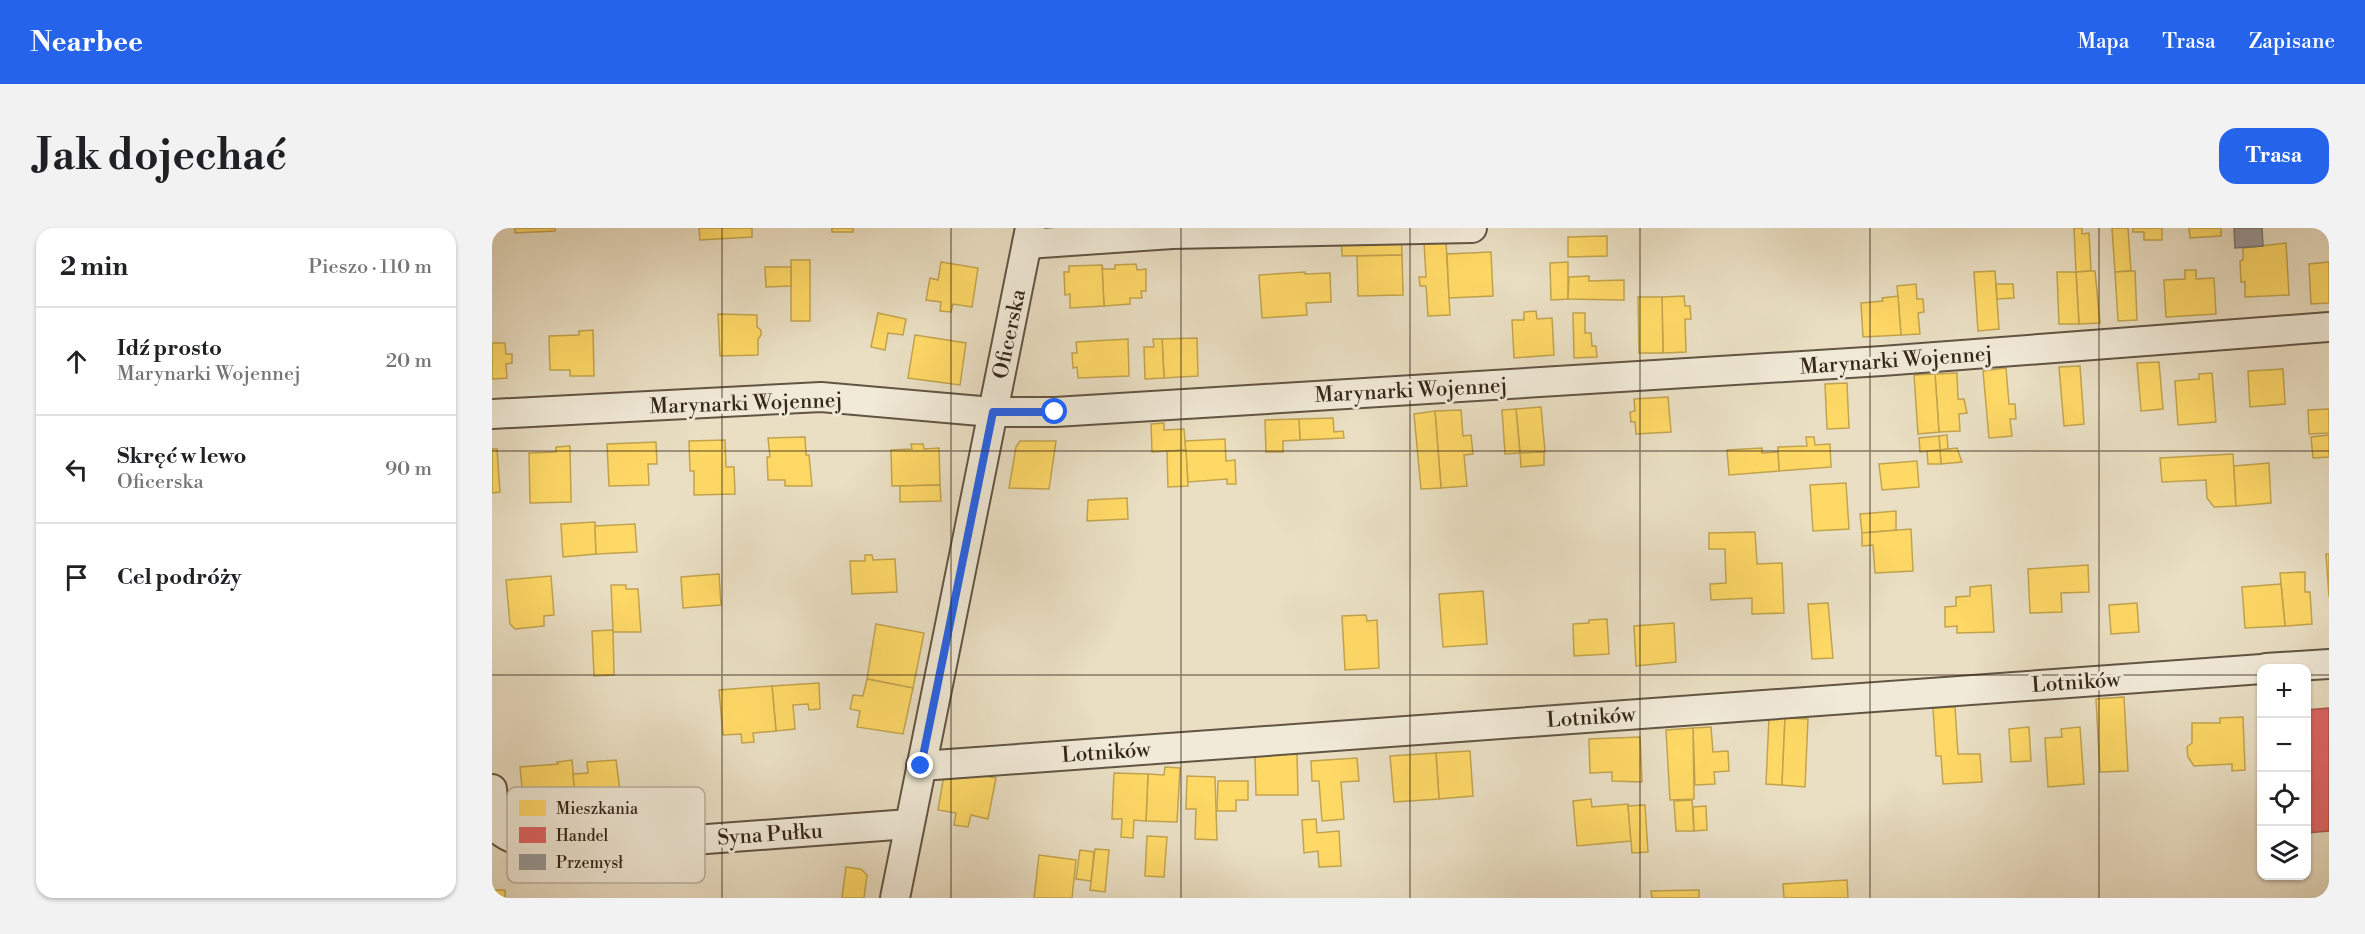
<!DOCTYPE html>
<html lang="pl">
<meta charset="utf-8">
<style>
body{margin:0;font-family:"Libre Bodoni",serif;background:#f2f2f2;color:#202124}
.controls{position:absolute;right:18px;bottom:18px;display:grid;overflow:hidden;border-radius:12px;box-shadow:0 2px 4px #0004}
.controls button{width:54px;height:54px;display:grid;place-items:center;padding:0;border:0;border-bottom:2px solid #e0e0e0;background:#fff;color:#202124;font:30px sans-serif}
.stop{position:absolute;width:18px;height:18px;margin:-14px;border:4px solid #2563eb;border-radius:50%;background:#fff}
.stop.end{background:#2563eb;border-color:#fff;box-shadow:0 2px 6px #0008}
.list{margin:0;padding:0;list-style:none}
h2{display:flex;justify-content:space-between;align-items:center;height:78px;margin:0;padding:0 24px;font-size:26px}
h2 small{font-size:20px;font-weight:400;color:#757577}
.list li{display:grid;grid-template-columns:39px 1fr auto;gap:18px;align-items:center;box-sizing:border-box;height:108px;padding:0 24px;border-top:2px solid #e0e0e0}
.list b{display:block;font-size:22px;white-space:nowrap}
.list p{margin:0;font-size:20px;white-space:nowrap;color:#757577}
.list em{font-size:20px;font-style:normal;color:#757577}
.icon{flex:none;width:33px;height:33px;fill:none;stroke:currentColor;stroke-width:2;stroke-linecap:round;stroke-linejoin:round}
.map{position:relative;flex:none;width:1837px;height:670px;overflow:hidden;border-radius:18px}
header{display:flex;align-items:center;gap:36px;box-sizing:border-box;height:84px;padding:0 30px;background:#2563eb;color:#fff}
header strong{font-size:28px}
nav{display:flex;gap:33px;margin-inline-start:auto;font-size:21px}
.intro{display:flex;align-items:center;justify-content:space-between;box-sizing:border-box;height:144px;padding:0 36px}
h1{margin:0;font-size:42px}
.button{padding:15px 27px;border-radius:18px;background:#2563eb;color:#fff;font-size:21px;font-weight:700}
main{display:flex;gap:36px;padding:0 36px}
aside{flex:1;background:#fff;border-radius:18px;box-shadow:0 2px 4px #0004}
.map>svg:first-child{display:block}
</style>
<header>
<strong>Nearbee</strong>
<nav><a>Mapa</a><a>Trasa</a><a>Zapisane</a></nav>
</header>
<div class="intro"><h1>Jak dojechać</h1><a class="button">Trasa</a></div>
<main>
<aside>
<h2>2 min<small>Pieszo · 110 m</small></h2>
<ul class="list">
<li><svg class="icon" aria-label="ahead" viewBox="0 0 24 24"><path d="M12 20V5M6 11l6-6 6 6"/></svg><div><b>Idź prosto</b><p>Marynarki Wojennej</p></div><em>20 m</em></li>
<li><svg class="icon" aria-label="left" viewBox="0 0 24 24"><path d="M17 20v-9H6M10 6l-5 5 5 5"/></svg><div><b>Skręć w lewo</b><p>Oficerska</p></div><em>90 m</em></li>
<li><svg class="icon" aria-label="arrive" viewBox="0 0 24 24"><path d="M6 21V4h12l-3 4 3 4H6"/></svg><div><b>Cel podróży</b></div></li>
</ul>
</aside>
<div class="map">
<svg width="1837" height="670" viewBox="0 0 1837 670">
<rect width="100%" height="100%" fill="#eadfc3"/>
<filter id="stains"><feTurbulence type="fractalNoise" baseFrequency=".00333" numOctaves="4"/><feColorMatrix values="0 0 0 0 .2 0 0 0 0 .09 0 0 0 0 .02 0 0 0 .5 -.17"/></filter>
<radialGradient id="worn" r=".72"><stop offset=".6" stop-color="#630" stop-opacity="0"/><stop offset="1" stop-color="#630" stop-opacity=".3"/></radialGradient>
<g fill="#ffd966" stroke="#c2a44f" stroke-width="1.5">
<polygon points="23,0 63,0 63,3 23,5"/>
<polygon points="207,0 260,0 260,9 208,12"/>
<rect x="340" y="0" width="21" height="4"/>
<polygon points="1582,0 1590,0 1590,6 1597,5 1599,43 1584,44"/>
<polygon points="1620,0 1636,0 1639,43 1623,44"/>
<polygon points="1641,0 1670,0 1670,12 1652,12 1652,4 1641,4"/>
<polygon points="1697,0 1729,0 1729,8 1698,10"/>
<polygon points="909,5 910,27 850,28 849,7"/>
<polygon points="1115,8 1115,28 1076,29 1076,9"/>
<polygon points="954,13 958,87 936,88 934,58 928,58 927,49 934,49 932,14"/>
<polygon points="1794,15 1797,67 1753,69 1753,54 1749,54 1748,33 1751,32 1751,20"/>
<polygon points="999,24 1001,68 957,70 955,26"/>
<polygon points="910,27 911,67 866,68 865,28"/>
<rect x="299" y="32" width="19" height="61"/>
<polygon points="449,34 486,40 480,79 461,76 459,84 448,83 449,74 434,72 438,50 446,52"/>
<polygon points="1076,34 1076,71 1059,72 1058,35"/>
<polygon points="1837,34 1837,75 1819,76 1817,36"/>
<polygon points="644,36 645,42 654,41 654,63 649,63 650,70 638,70 638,76 612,78 610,37 611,41 623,41 623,37"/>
<polygon points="610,37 612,78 578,80 578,66 573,67 572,44 577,44 577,38"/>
<polygon points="273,39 299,39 299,58 274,59"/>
<polygon points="1693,42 1704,42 1704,51 1722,50 1724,86 1674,89 1672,52 1693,51"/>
<polygon points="1503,43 1507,101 1486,103 1482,44"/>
<polygon points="1599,43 1603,43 1608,95 1587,96 1584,44"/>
<polygon points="1639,43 1643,43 1645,92 1626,93 1623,44"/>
<polygon points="813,44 813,46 838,45 839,74 814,75 815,87 770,90 767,47"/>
<polygon points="1565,44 1584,44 1587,96 1567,96"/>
<polygon points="1097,48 1097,53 1132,52 1132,72 1076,71 1077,49"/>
<polygon points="1424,56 1425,71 1431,71 1432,84 1426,85 1428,106 1409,107 1405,58"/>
<polygon points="1504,56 1521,56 1522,70 1505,71"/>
<polygon points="1192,68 1193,78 1198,78 1199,91 1193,91 1194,124 1171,125 1170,69"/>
<polygon points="1406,68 1409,107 1371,109 1369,75 1391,73 1390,70"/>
<polygon points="1146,69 1170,69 1171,125 1147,125"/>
<polygon points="1044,83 1045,91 1060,90 1062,127 1022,130 1020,92 1032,92 1032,84"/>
<polygon points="386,85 414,91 411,107 396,105 393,122 379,119"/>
<polygon points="1081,85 1093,85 1093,105 1099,105 1100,118 1104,118 1105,129 1082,130"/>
<polygon points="226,86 265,87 265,99 269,102 269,107 266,111 266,127 228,128"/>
<polygon points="101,102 102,148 78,148 78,142 58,142 57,108 87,107 87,103"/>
<polygon points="423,107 474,115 468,157 416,150"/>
<polygon points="705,110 706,148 672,150 670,111"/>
<polygon points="636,111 637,148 586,150 585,139 581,140 580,125 585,125 584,114"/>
<polygon points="661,111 670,111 672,150 653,151 652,119 662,119"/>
<polygon points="0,115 13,115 14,126 20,126 20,135 14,136 15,150 0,151"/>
<polygon points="1667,134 1671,181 1649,183 1645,135"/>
<polygon points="1588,138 1592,196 1572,198 1567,139"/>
<polygon points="1514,140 1517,176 1523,176 1524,191 1518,191 1520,208 1497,210 1491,143"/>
<polygon points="1791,141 1793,176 1758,179 1756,143"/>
<polygon points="1465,145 1466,171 1472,171 1475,185 1467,186 1468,203 1447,204 1443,146"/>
<polygon points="1720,145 1724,194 1686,197 1683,153 1707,151 1707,146"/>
<polygon points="1443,146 1447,204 1426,206 1422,147"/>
<polygon points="1355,155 1357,200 1335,201 1333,156"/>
<polygon points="1176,169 1179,204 1144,206 1143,194 1139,194 1138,184 1143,183 1142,171"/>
<polygon points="1049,179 1053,224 1028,225 1024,181"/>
<polygon points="1024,181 1028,225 1013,226 1010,182"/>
<polygon points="1837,181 1837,205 1817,206 1816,182"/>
<polygon points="969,182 971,208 979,207 981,226 972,227 975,258 949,260 943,183"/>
<polygon points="943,183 949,260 929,261 922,186"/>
<polygon points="841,190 842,204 851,203 852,210 808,212 807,191"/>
<polygon points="807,191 808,212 791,213 791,224 774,224 773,192"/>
<polygon points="672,195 672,202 692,201 694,222 660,224 659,196"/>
<polygon points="1455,207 1456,221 1448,222 1447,208"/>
<polygon points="1837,207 1837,229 1821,230 1819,209"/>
<polygon points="1447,208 1448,222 1428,224 1427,210"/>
<polygon points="313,209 314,227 317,227 320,258 293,258 293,252 276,252 275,229 278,229 276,210"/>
<polygon points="1314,209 1322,209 1323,217 1338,216 1339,239 1287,243 1286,219 1315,218"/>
<polygon points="733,211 734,233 743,232 744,256 735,256 735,251 696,254 693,213"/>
<polygon points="233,212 234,239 242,239 243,266 202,267 202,243 198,243 197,213"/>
<polygon points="528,213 564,213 557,261 517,260 524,219"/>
<polygon points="164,214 165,236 156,236 157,257 117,258 115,216"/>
<polygon points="419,216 431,216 432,221 447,220 448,257 400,258 399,222 420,221"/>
<polygon points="78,218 79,274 38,275 37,225 64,224 64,219"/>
<polygon points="1270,220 1270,225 1286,224 1287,243 1237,247 1235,222"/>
<polygon points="1465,220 1470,234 1449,236 1448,222"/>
<polygon points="0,221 5,221 8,264 0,265"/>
<polygon points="694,222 696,258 676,259 675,223"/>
<polygon points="1448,222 1449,236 1436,236 1435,223"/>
<polygon points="1052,224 1052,237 1029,239 1028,225"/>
<polygon points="1741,226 1744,278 1722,279 1715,270 1714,252 1670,254 1668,230"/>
<polygon points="1425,233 1427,259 1390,262 1387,236"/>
<polygon points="1777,235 1779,275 1744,278 1742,238"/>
<polygon points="1354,255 1357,301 1321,303 1318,257"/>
<polygon points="448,257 449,273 408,274 408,258"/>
<polygon points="635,270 636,291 595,293 596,272"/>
<polygon points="1404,283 1404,302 1370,305 1368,286"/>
<polygon points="103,294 104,326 71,329 69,296"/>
<polygon points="143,296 145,324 104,326 103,298"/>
<polygon points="1419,301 1421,343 1383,345 1381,317 1370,318 1370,305"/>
<polygon points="1263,304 1265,336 1290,335 1292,385 1260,386 1260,370 1219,372 1218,356 1234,355 1233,321 1217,321 1217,305"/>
<polygon points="1834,326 1837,326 1837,369"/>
<polygon points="373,327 380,327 381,332 403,331 405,364 360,366 358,333 373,333"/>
<polygon points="1596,337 1597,364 1569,365 1570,384 1538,385 1536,341"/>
<polygon points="1813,344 1813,364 1818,364 1820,396 1793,398 1788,345"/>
<polygon points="227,346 229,377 191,380 189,349"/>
<polygon points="59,348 62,387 52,388 52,398 23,401 18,396 14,352"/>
<polygon points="1789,356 1793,398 1753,400 1750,359"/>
<polygon points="119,357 134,357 134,361 146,361 149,404 121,404"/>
<polygon points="1499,357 1502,404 1465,405 1465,398 1453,399 1453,379 1464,378 1464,369 1478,368 1478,359"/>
<polygon points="991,363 995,416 951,419 947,366"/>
<polygon points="1336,375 1341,430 1320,431 1316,376"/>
<polygon points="1645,375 1647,404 1619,406 1617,377"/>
<polygon points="874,387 875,393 885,392 887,440 853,442 850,388"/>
<polygon points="1115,391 1117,426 1082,428 1081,396 1097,395 1097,392"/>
<polygon points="1182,395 1184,434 1144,438 1142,398"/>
<polygon points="384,396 432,405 421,460 375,451"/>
<polygon points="121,402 122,447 102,448 100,403"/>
<polygon points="375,451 421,460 411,506 365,499 368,483 358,481 361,467 371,468"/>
<polygon points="327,455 328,481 317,482 316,476 301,477 303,501 284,503 280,458"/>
<polygon points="280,458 284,503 261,505 262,514 250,515 249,506 231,507 227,462"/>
<polygon points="1632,469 1636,543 1608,544 1604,471"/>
<polygon points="1463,479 1466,526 1488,526 1490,554 1451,556 1449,528 1444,528 1441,480"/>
<polygon points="1277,489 1293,490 1290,557 1274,556"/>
<polygon points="1751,489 1753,542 1740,543 1740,536 1702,538 1696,529 1695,519 1700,515 1700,495 1728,495 1728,490"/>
<polygon points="1293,490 1316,491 1313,559 1290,557"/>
<polygon points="1219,499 1221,524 1236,523 1237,543 1222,544 1223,556 1203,557 1201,500"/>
<polygon points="1537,499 1539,533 1519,534 1517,501"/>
<polygon points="1588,499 1592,556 1556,559 1553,510 1570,509 1569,501"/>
<polygon points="1201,500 1202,571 1178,572 1174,502"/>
<polygon points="1148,509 1150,554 1120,553 1120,544 1098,545 1097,511"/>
<polygon points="978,523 981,568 947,571 944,525"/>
<polygon points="944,525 947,571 902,574 898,528"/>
<polygon points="805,526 806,567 764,567 763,527"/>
<polygon points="865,530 867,553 849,554 852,591 830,593 827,553 820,553 819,533"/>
<polygon points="80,532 83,565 58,567 58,570 39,571 38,568 31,569 28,539 66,536 65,534"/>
<polygon points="124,532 130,578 125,575 105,576 105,580 98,580 96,576 84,577 81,546 96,545 95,534"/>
<polygon points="673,539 688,540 685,594 654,593 656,546 672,547"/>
<polygon points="453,541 504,550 496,591 479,587 476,599 462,597 464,585 446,582"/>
<polygon points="622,545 656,546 654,593 642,592 641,610 629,609 630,591 620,591"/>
<polygon points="695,548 723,549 725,612 703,611 704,581 694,581"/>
<polygon points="726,553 756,553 756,572 744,572 744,583 725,583"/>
<polygon points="1099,571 1100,579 1136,576 1139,613 1085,618 1081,573"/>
<polygon points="1200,572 1202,603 1184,603 1182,573"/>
<polygon points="1153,577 1156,624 1140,625 1136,578"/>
<polygon points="1214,578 1215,602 1202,603 1201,579"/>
<polygon points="824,591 825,605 847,603 849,638 827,639 826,623 812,625 810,592"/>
<polygon points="655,608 675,609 672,649 653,648"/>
<polygon points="603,621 617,622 613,664 598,662"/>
<polygon points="588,622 602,624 599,653 584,651"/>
<polygon points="547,627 584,632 580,670 542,670"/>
<polygon points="354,639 369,641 375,647 372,670 350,670"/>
<polygon points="1355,652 1356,670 1292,670 1291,656"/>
<rect x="0" y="662" width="13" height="8"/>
<polygon points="1207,662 1207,670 1160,670 1159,663"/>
</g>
<polygon fill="#e06666" stroke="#ad534f" stroke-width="1.5" points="1837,480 1837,603 1814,605 1814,482"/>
<polygon fill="#999" stroke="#7b7773" stroke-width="1.5" points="1742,0 1770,0 1771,18 1743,20"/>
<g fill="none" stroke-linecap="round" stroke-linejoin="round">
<g stroke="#625544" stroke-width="32">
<g id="street">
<polyline points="535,16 680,6 980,0"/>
<polyline points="0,186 329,169 500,184 563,184 1390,133 1837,99"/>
<polyline points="1774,440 1837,436"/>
<polyline points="429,538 1770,441"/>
<path d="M0,561L3,599C29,622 62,619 94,620L417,596"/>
<polyline points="403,670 538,0"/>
</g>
</g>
<use href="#street" stroke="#f1ead8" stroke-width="28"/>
</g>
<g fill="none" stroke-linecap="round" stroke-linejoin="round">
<polyline stroke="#2563eb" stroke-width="8" points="429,538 501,184 563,184"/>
</g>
<path fill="none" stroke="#35271a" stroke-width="1.5" stroke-opacity="0.55" d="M230,0V670M459,0V670M689,0V670M918,0V670M1148,0V670M1378,0V670M1607,0V670M0,223H1837M0,447H1770M1814,447H1837"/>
<g text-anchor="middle" stroke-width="6" stroke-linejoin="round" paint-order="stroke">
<g font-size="21" fill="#35271a" stroke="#f1ead8">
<text transform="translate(517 106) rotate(-78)" y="7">Oficerska</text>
<text transform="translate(1404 132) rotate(-4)" y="7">Marynarki Wojennej</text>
<text transform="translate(919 162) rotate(-3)" y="7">Marynarki Wojennej</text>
<text transform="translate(254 175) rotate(-2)" y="7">Marynarki Wojennej</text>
<text transform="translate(1584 454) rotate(-4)" y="7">Lotników</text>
<text transform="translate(1099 489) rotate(-4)" y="7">Lotników</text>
<text transform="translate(614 524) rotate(-4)" y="7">Lotników</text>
<text transform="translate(278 606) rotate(-4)" y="7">Syna Pułku</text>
</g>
</g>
<rect x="15" y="559" width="198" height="96" rx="9" fill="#f1ead8" stroke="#b9b09f" stroke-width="1.5"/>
<rect x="27" y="572" width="27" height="16" fill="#ffd966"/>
<rect x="27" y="599" width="27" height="16" fill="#e06666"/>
<rect x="27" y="626" width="27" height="16" fill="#999"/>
<g font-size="16" fill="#35271a">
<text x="64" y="586">Mieszkania</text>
<text x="64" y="613">Handel</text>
<text x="64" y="640">Przemysł</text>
</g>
<rect width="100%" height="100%" filter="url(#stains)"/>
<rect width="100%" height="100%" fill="url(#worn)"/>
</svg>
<div class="controls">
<button>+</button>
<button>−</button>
<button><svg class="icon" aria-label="locate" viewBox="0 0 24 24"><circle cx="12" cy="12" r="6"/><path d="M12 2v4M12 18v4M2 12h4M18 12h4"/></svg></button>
<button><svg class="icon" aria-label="layers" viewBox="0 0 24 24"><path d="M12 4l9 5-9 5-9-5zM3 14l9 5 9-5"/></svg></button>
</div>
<div class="stop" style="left:563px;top:184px"></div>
<div class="stop end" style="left:429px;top:538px"></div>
</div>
</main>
